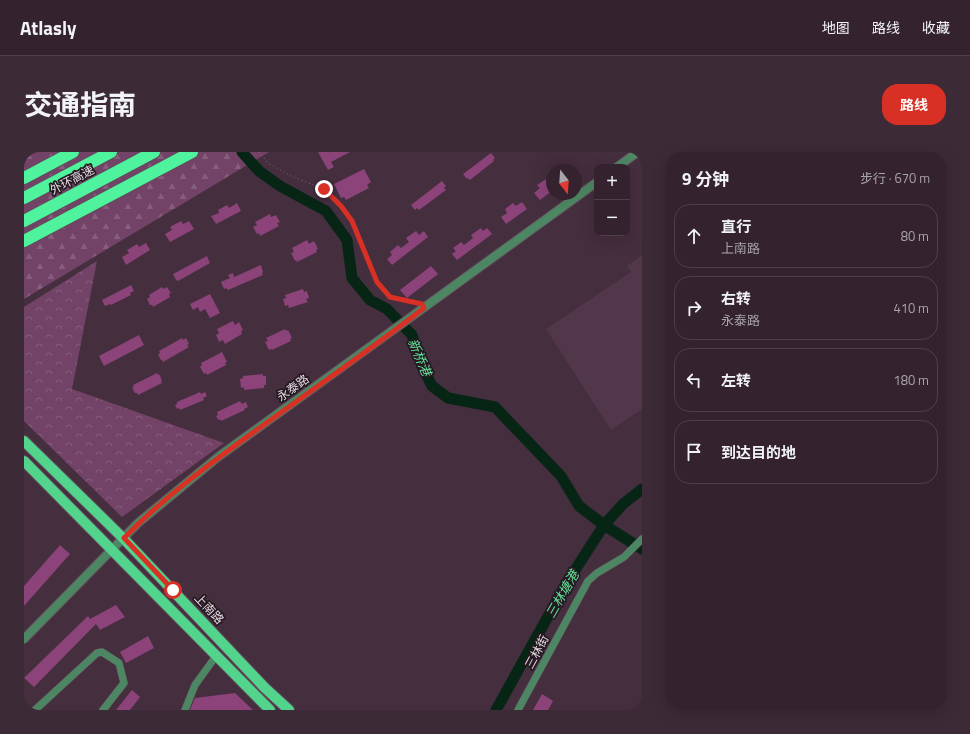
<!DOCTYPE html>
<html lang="zh">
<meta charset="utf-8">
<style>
body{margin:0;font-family:"Titillium Web","Noto Sans SC",sans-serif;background:#3c2a36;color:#f1f3f6}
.controls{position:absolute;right:12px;top:12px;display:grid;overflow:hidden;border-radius:8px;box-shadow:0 4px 16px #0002}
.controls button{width:36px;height:36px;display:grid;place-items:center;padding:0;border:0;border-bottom:1px solid #4e3f4a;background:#34222e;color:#f1f3f6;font:20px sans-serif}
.compass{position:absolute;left:522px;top:12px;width:36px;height:36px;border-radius:50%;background:#34222e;box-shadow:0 4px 16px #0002;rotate:163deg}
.stop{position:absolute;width:12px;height:12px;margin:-9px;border:3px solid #d93025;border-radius:50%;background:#fff}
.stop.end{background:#d93025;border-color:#fff;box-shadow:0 1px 4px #0008}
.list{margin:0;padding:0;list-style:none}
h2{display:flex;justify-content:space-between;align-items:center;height:52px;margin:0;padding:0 16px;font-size:17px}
h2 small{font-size:13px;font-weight:400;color:#a9a4aa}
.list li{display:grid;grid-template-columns:26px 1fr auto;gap:12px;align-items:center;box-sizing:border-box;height:64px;margin:0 8px 8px;padding:0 8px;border:1px solid #4e3f4a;border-radius:16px}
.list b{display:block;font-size:15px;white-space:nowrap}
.list p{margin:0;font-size:13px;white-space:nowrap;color:#a9a4aa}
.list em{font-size:13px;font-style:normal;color:#a9a4aa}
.icon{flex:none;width:22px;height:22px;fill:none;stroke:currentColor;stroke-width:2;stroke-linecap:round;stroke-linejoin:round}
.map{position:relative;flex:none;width:618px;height:558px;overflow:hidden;border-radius:16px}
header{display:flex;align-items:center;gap:24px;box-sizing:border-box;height:56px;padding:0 20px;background:#34222e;border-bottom:1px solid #4e3f4a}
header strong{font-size:19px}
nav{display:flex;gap:22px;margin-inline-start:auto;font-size:14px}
.intro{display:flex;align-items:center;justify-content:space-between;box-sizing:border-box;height:96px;padding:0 24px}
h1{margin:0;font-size:28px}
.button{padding:10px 18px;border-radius:16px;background:#d93025;color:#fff;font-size:14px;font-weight:700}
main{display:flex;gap:24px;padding:0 24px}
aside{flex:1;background:#34222e;border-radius:16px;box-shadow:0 4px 16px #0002}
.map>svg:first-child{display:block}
</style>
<header>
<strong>Atlasly</strong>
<nav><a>地图</a><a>路线</a><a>收藏</a></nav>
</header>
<div class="intro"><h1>交通指南</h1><a class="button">路线</a></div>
<main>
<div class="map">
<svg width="618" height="558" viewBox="0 0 618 558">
<defs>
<pattern id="forest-firs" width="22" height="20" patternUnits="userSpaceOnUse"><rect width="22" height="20" fill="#724366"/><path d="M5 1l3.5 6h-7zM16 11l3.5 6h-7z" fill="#865d7c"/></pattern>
<pattern id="park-crowns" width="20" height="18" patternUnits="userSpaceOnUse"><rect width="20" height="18" fill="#724366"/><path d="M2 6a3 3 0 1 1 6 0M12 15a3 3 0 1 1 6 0" fill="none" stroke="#865d7c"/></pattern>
</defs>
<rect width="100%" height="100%" fill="#452e3e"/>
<polygon fill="#52364a" points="618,103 618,257 587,278 522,177 607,120 603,114"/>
<polygon fill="url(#forest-firs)" points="0,0 245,0 0,147"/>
<polygon fill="url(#park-crowns)" points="73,109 48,237 200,291 98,365 0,269 0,155"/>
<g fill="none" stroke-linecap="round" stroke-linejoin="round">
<g stroke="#072515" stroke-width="11">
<polyline points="218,0 235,19 256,34 302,59 323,88 328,126 346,148 363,157 388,183 398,214 408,234 424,246 471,255 537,324 555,354 580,373 618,397"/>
<polyline points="472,558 542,432 580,373 599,352 618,337"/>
</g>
</g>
<g fill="#8b437a">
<polygon points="294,0 326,0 307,10 310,15 304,18"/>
<polygon points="467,1 471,6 469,8 470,9 446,28 444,26 443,27 439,22"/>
<polygon points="340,17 347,30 343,33 345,36 322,48 320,45 317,46 310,32"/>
<polygon points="522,27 524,30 528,27 528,39 516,48 510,41 516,36 513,33"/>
<polygon points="418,29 422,34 420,36 422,38 395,58 393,56 391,58 387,53"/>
<polygon points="498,50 503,57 482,72 477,65 483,61 481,57 489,51 492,54"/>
<polygon points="213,51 217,59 192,72 187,64 195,61 194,58 203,53 205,56"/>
<polygon points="246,62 247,65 252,63 256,70 253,71 255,74 236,84 235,81 233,82 229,75 233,73 231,70"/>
<polygon points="157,69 159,72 165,69 170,77 146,90 141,82 148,78 146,75"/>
<polygon points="457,76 459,79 463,76 468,82 433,108 428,102 432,99 429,96 437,90 440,93 449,86 447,83"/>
<polygon points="392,79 395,83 400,79 404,85 368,113 363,107 368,103 366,100 374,93 377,96 385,90 382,86"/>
<polygon points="283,88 285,92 290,89 294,97 292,98 293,100 273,110 272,108 271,109 267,101 270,100 268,96"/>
<polygon points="122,91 126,98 102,113 98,105 105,101 103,98 113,92 115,95"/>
<polygon points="183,104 186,111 154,129 152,128 149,122"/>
<polygon points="237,113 239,120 238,121 239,123 204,138 202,136 200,137 197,130 206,126 204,123 209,121 210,125"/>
<polygon points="407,114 414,122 383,146 376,138"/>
<polygon points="107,133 110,139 106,141 107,143 87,153 86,152 81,154 78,148"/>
<polygon points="138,135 139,137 143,135 147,141 145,142 146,145 129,155 128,153 126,153 123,147 126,145 125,143"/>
<polygon points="279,137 280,140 283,139 285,146 282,147 284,150 265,156 264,153 261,154 259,147 262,146 261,143"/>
<polygon points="186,142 196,161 186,166 181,157 176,160 174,155 169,158 166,152"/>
<polygon points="209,169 211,173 215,170 219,178 217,179 218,182 201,192 199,188 195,190 192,183 195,181 193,177"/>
<polygon points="261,177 262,179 264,178 268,186 266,187 267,189 248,198 248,197 245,198 241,190 244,189 242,186"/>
<polygon points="115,183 120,193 80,214 75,204"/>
<polygon points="158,186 159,188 162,186 165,192 163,193 165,195 139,210 138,208 137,208 134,203 136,201 135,199"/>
<polygon points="198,200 203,210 201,211 202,213 183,223 182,221 180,222 176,215 178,213 177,211"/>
<polygon points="133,221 134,223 135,222 138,228 137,229 138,231 114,243 113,241 111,241 108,235 110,235 109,233"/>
<polygon points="239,222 239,224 242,224 242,233 240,233 240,236 220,238 220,235 217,236 216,227 219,226 219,224"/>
<polygon points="176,240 177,242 181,240 183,244 179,246 180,248 156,258 155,256 153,257 151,253 153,252 153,250"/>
<polygon points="216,249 218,252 222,250 224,255 220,257 221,258 197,269 196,267 194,268 192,264 194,263 193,260"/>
<polygon points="36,393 46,402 0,454 0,434"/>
<polygon points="92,453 101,465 76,478 72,472 10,535 0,526 64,464 66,467"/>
<polygon points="124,484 130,496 102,511 96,500"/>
<polygon points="108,538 116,545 106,558 92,558"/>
<polygon points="211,541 229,558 166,558 171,546"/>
<polygon points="518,542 529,549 524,558 509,558"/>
</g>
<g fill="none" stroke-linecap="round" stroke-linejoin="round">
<g stroke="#624d5c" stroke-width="8">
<g id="minor">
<polyline points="11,558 73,501 78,500 95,511 100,531 79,558"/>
<polyline points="161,558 171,533 192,504"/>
<polyline points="494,558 564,429 573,421 600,405 618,387"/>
</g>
</g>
<g stroke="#624d5c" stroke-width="10">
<g id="tertiary">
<polyline points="593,15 614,0"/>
<polyline points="0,487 114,371 194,305 573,30"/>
</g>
</g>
<g stroke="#624d5c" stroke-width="12">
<g id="primary">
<polyline points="0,289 99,386 241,536 265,558"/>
<polyline points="0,309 246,558"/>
</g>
</g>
<g stroke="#624d5c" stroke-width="14">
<g id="motorway">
<polyline points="0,26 49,0"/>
<polyline points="0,46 87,0"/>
<polyline points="0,69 130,0"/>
<polyline points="0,89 168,0"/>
</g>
</g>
<polyline stroke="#806b79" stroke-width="1" stroke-dasharray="1 3" stroke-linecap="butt" points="235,0 244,11 267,24 300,37 317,54 328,69 353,130 366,145 394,151"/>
<use href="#minor" stroke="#4d8663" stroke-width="7"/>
<use href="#tertiary" stroke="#4d8663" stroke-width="8"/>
<use href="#primary" stroke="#53d48d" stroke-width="10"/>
<use href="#motorway" stroke="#50f39d" stroke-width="12"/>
</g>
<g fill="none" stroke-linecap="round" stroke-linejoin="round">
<path stroke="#d93025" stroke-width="5" d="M149,438L100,386C140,345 187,311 234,277C289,237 346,198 400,156L398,152L366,145L353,130L328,69L317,54L300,37"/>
</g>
<g text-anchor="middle" stroke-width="3.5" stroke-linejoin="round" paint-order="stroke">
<g font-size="12" fill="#e7d8e2" stroke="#251a22">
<text transform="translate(48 28) rotate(-28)" y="4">外环高速</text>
<text transform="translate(269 236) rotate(-36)" y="4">永泰路</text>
<text transform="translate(185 457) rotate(47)" y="4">上南路</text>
<text transform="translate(513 500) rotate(-62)" y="4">三林街</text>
</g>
<g font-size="13" font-style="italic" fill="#64e099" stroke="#251a22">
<text transform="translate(396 205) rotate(67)" y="5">新桥港</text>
<text transform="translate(538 442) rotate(-60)" y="5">三林塘港</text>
</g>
</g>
</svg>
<div class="controls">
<button>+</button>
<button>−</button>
</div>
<svg class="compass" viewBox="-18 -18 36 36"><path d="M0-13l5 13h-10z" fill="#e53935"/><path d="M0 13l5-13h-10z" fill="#a9a4aa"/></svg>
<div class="stop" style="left:149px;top:438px"></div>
<div class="stop end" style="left:300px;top:37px"></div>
</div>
<aside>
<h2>9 分钟<small>步行 · 670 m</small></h2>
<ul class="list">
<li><svg class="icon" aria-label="ahead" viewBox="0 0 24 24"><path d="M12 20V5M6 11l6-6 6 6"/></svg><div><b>直行</b><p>上南路</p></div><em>80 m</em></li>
<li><svg class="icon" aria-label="right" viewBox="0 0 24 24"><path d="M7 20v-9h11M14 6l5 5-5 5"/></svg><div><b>右转</b><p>永泰路</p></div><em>410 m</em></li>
<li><svg class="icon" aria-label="left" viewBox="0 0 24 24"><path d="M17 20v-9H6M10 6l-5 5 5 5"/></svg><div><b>左转</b></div><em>180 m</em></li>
<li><svg class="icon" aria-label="arrive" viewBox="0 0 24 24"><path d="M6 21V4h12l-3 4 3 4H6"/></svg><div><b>到达目的地</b></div></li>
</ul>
</aside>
</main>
